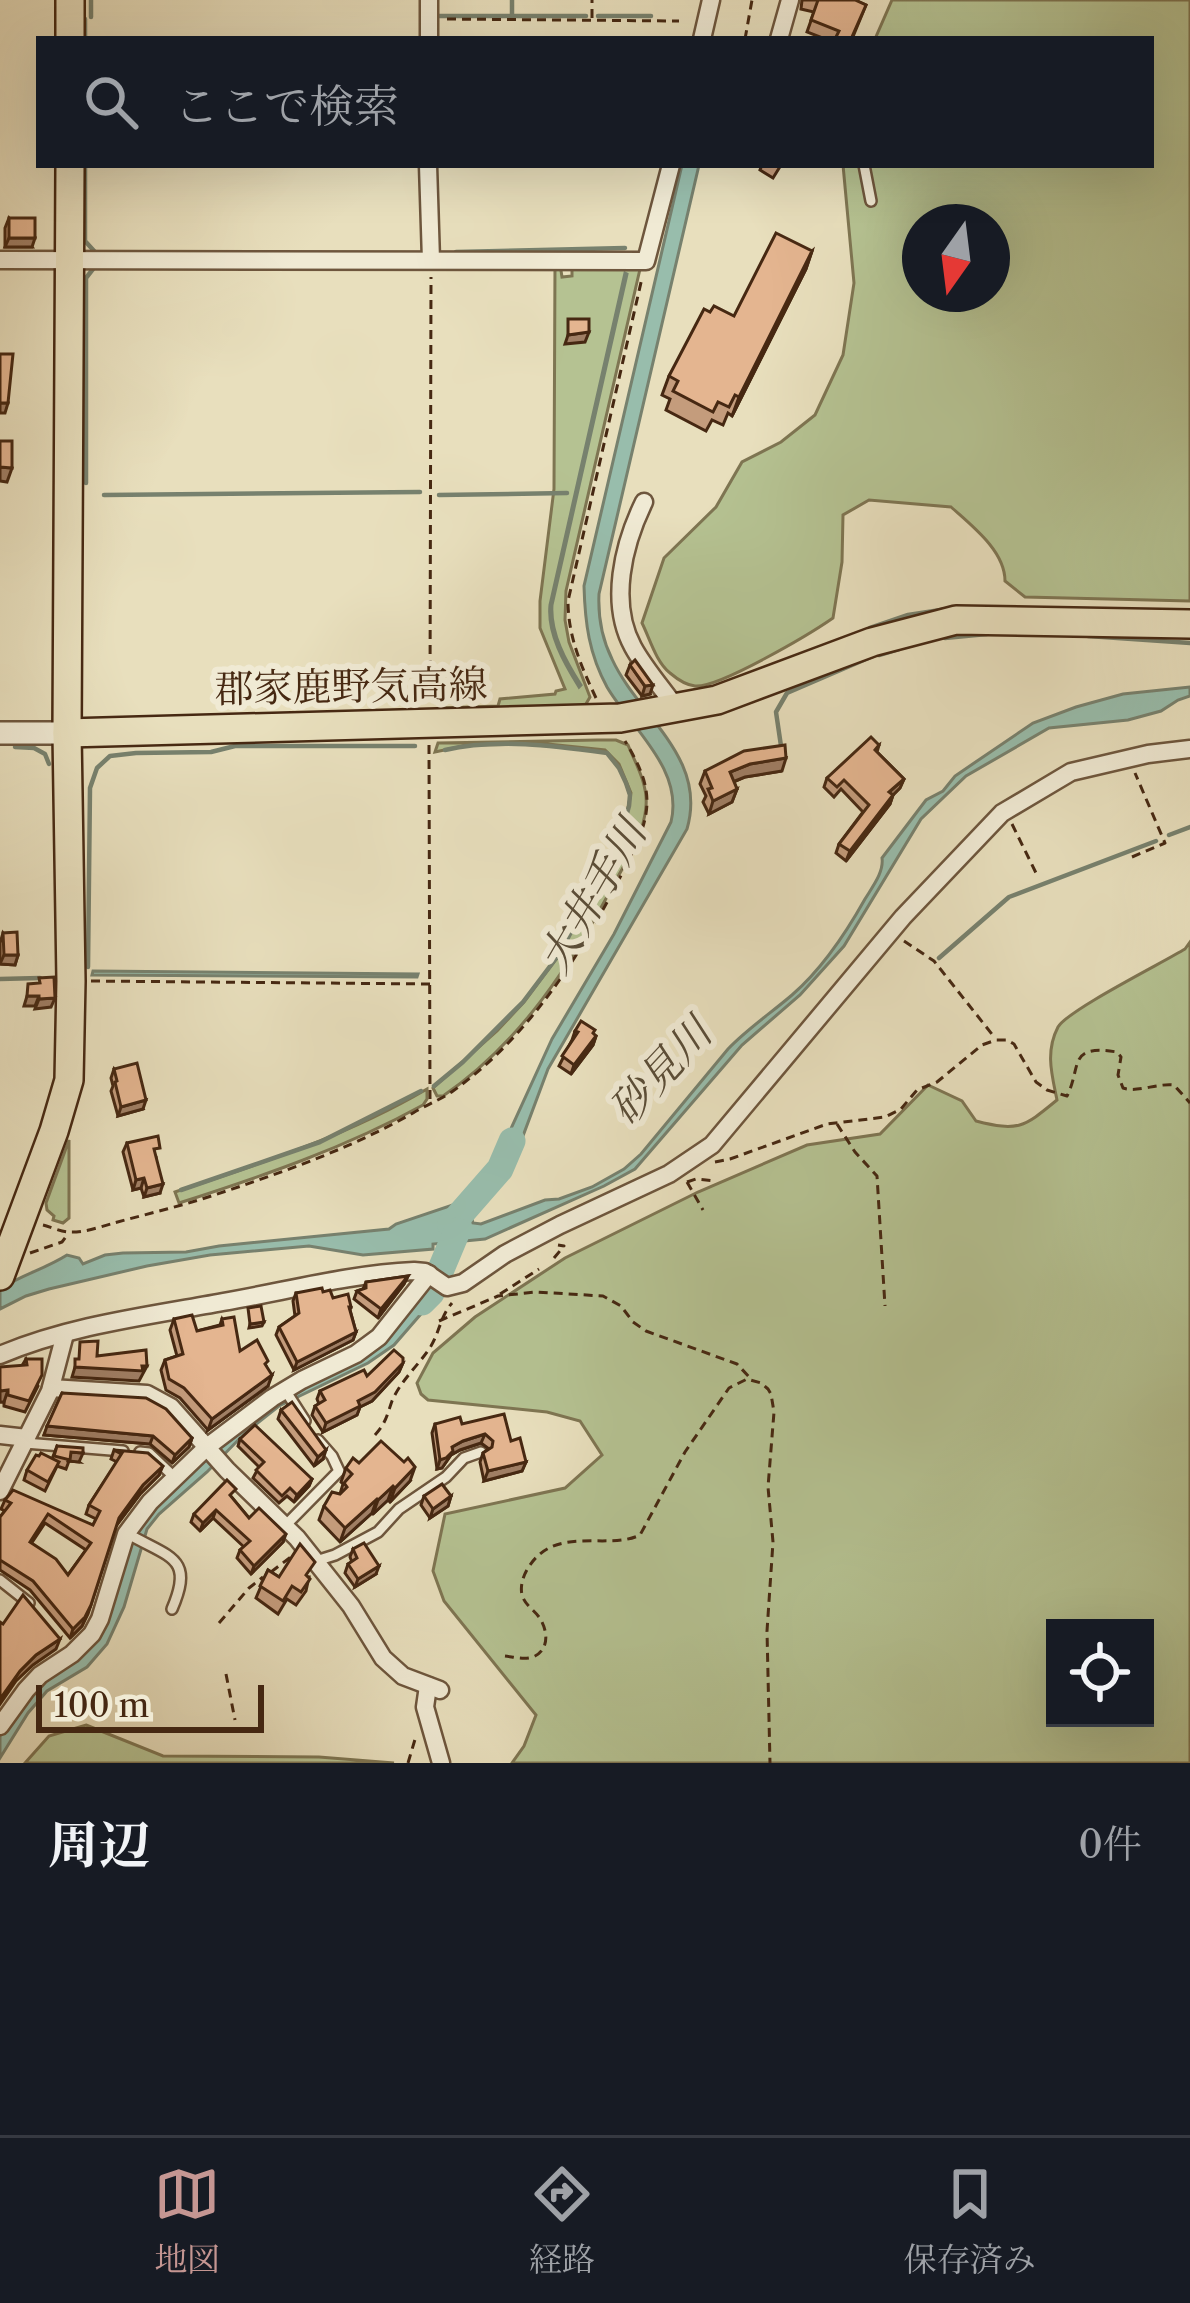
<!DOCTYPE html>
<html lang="ja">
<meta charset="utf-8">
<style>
body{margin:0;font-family:"Libre Caslon Text","Noto Serif JP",serif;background:#242831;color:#f1f3f6}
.controls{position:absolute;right:36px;bottom:36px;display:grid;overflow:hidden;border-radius:0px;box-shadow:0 12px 48px #0002}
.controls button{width:108px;height:108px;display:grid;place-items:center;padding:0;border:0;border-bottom:3px solid #363941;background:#171b24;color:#f1f3f6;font:60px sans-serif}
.compass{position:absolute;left:902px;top:204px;width:108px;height:108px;border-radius:50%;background:#171b24;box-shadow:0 12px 48px #0002;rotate:194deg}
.scale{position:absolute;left:36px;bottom:30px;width:228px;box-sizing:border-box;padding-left:12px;border:6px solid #462812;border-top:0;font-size:33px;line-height:42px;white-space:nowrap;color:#462812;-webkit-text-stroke:9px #f0ead4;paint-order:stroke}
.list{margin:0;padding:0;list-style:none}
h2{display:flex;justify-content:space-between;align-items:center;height:156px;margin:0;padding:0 48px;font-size:51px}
h2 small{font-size:39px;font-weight:400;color:#9ea1a6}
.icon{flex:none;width:66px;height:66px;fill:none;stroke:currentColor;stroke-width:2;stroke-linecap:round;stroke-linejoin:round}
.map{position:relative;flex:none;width:1190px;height:1763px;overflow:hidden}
.search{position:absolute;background:#171b24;box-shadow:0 12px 48px #0002;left:36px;right:36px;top:36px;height:132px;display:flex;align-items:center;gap:30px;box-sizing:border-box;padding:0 42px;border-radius:0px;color:#9ea1a6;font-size:45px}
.sheet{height:372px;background:#171b24}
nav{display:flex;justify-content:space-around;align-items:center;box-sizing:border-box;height:168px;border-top:3px solid #363941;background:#171b24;font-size:33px;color:#9ea1a6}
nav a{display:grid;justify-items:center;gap:6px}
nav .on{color:#c59692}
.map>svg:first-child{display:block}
</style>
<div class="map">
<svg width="1190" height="1763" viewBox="0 0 1190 1763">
<rect width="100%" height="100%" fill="#e8dfbd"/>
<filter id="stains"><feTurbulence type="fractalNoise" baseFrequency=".00167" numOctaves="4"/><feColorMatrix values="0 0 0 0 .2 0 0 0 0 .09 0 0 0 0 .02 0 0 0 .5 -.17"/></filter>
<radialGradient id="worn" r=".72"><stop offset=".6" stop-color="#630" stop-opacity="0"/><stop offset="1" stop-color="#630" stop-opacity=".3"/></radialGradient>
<g fill="#b5c292" stroke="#7e7552" stroke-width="3" fill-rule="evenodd">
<path d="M892,0H1190V601L1025,597L1005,581C1005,551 972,526 951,507L869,500L843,515L842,562L833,618C810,634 719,688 695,686C686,685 677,679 670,673C656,662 650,639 642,623L664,558L716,507L742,462L781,442L815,415L843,355L854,283L843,165H1151V39H875ZM920,222H992V294H920Z"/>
<polygon points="555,264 560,264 562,277 572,276 572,268 640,269 566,591 565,620 569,642 590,697 583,709 438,711 441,708 498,706 500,699 555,694 556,691 565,689 540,628 540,601 554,489"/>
<path d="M597,740H616L628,745C636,764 648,785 646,806C644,834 628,858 615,882C572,963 520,1044 443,1096H437L433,1088L497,1031L524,1002L560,954L624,827L631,793L619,764L605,750L548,744L468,745L435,752L438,743Z"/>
<path d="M1190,942V1763H512L524,1746L536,1715L444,1601L433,1571L445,1514L565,1488L602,1455L580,1421L547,1412L428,1400L421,1394L417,1383L433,1353L475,1317L565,1258L698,1192L807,1145L880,1134L928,1085L962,1101L976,1121C1019,1132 1024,1127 1057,1100C1052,1075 1045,1052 1058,1027C1068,1010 1162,963 1185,949ZM1055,1628H1145V1718H1055Z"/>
<path d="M427,1089V1099L423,1105C345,1148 263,1176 179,1203L175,1192C262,1163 347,1136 427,1089Z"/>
<polygon points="69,1140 69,1218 63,1223 53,1220 54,1216 47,1210 46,1203"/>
<polygon points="86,1725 163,1756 319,1757 394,1763 25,1763 49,1736"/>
</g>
<g fill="#98bdac" stroke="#77816e" stroke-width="3">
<path d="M682,165H699L599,594C598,616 602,639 612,659C638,716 708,757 687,829L548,1069L508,1176L493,1168L552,1039L614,934L671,822C684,769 631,728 607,687C589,654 585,623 584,586Z"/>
<path d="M625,273L627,274L552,605C550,633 566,662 581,685L579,687C564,663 547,633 550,605Z"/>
<path d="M1190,687V696L1178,700L1161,711L1128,720L1049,728L966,776L921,819L844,946L800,995L742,1045L635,1169L604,1186L485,1239L433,1244V1249L363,1255L309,1246L210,1255L147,1266L49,1289L26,1296L0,1309V1289C21,1275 45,1269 67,1255L79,1258L83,1264L105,1255L123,1253L186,1252L219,1246L389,1229L396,1224L479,1196L472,1219L473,1223L481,1224L545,1200L559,1199L592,1187L624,1169L641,1154L728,1049C747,1029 771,1013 792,995C822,969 846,933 865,899C873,886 884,872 882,858L926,800L943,791L955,776L1033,723L1076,707L1123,694Z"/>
<polygon points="93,971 418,974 417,977 92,975"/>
<polygon points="427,1283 440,1292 394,1345 368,1363 279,1406 245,1433 207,1472 159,1514 147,1529 124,1607 107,1644 87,1667 47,1691 28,1713 0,1758 0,1734 39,1681 91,1644 127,1546 166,1491 237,1430 293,1388 373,1349"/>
</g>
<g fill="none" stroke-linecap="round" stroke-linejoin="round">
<g stroke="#77816e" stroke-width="4.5">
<polyline points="435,16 586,16"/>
<polyline points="512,16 512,0"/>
<polyline points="598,16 651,16"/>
<polyline points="91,17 91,0"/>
<polyline points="85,19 85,39"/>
<polyline points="85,165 85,241 95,252"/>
<polyline points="456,252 625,248"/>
<polyline points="86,483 86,278 93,269"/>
<polyline points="104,495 420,492"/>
<polyline points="439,495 567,493"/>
<polyline points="867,632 870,628 908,615 947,609"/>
<polyline points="1088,636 1190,643"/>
<polyline points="945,638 987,634"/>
<polyline points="879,655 899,649"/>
<polyline points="781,746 776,712 787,693 873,656"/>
<polyline points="15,747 34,748 45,754 49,764"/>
<polyline points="1169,835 1190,827"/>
<polyline points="939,958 1009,897 1156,841"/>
<polyline points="88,967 90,788 97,768 110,756 136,753 211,752 235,746 415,746"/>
<polyline points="0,979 40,978"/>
<path d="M434,1086L463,1062L523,1002L560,953L585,905L623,828L629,806L630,795L626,783L619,768L607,753C555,746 497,738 445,750"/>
<polyline points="181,1190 320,1142 421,1091"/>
</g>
<g stroke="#98bdac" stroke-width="27">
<polyline points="451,1225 500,1169 512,1141"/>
<polyline points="422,1302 431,1293 457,1231"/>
</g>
<g stroke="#6e563d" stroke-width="14">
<g id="service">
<polyline points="864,165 871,201"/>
<polyline points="285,1390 305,1421"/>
<polyline points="25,1443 123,1451"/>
<polyline points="140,1452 149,1453 169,1472"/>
<polyline points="285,1526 339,1471 332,1456 318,1440"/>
<path d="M130,1535C171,1558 194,1558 172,1609"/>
<polyline points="316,1561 335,1555 378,1532 399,1509 446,1477 464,1458 481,1452"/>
<polyline points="0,1580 29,1603"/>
</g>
</g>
<g stroke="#6e563d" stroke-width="21">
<g id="minor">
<polyline points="429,39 429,0"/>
<polyline points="702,39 711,0"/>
<polyline points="779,39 790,0"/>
<polyline points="428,165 431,260"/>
<polyline points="0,260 646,261 671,165"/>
<path d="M644,502C623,545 609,603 633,647C645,669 663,689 677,709"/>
<path d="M0,1355C71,1325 148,1316 223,1302C287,1291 349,1274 414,1271L425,1272L447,1287L463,1283L505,1254L560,1225L669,1174L712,1145L903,917L1002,813L1071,772L1148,754L1190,749"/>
<polyline points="51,1388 147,1394 171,1407 227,1470 297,1538 351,1606 383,1658 403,1676 440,1690"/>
<polyline points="0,1435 27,1438"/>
<polyline points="0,1491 50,1391 65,1334"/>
<polyline points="428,1686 425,1707 441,1763"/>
<polyline points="0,1726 26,1690 40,1675 72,1654 92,1634 100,1619 126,1534 150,1502 207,1447 272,1398 302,1380 356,1354 379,1337 429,1274"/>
</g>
</g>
<g stroke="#6e563d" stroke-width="26">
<polyline id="tertiary" points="0,733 67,733"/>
</g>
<g stroke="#462812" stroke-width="32">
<g id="primary">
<polyline points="70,39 70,0"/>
<polyline points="67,733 620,718 717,700 872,642 956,620 1190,624"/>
<polyline points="0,1276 54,1131 69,1080 71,981 67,733 70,165"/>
</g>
</g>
<g stroke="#462812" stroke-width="3" stroke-dasharray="9 6" stroke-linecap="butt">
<polyline points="592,18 592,0"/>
<polyline points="447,19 679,21"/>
<polyline points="745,39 752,0"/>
<path d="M596,698C581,666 568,636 568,601L642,278"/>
<polyline points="430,699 431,277"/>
<polyline points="429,745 430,1101"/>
<polyline points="1012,824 1038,877"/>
<polyline points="1132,857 1165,843 1135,773"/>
<polyline points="904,941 934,961 995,1038"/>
<polyline points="91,981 430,984"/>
<polyline points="837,1124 855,1152 877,1176 885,1306"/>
<path d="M715,1162L730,1159L827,1124L885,1117L901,1109L917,1090L937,1082L982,1045L996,1040H1007L1014,1044L1036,1082L1047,1090L1067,1096C1082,1066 1067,1044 1117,1052L1121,1057L1118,1075L1123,1088C1137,1093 1157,1083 1174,1085L1190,1103"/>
<polyline points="687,1182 696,1179 715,1181"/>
<polyline points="687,1182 703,1210"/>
<path d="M43,1225C51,1227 61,1232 69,1232C83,1233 100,1227 114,1223C143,1215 173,1208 202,1199C275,1175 346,1151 413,1113C426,1105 440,1100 453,1091C537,1031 592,937 636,845C655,803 648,779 625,741"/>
<polyline points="30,1253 62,1242 68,1234"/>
<polyline points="554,1258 564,1246 558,1245"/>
<polyline points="500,1294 539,1269"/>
<polyline points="439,1321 498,1296 536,1292 603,1296 621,1306 633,1322 646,1331 737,1364 752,1380"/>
<path d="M375,1435C386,1423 387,1415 392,1401C401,1380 419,1365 431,1346C440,1331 440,1317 452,1303"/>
<polyline points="271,1572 292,1556"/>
<polyline points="219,1623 249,1588 263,1577"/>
<path d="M505,1656C514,1657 524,1660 533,1657C550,1650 548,1630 539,1617C533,1609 525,1605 522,1595C520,1586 523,1576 528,1568C555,1524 607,1551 640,1535L685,1452L729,1388L747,1379L761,1383L768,1389L771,1394L774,1412L768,1487L773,1542L767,1631L770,1763"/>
<polyline points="226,1674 235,1720"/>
<polyline points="408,1763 416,1736"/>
</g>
<use href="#service" stroke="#f0ead4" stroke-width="9"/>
<use href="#minor" stroke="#f0ead4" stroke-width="16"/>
<use href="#tertiary" stroke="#f0ead4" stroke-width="21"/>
<use href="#primary" stroke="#e8dfbd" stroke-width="27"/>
</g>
<g fill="#c49c7c" stroke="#462812" stroke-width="3" fill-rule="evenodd">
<polygon points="802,0 855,0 866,5 852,39 825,39 807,32 814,12 801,9"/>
<polygon points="762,165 781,165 773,178 760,170"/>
<polygon points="9,218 32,247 5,247 5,228"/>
<polygon points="812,251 806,269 732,416 728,413 723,425 712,420 706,431 666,410 670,399 662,395 669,376 710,312 734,316"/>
<polygon points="630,665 650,694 642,696 626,675"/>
<polygon points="879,745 877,752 904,779 900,788 893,795 890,804 846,861 836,853 839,844 863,812 841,789 834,797 824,787 827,778"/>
<polygon points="705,771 782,771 745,777 734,782 737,789 732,802 709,814 703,802 706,796 700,784"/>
<polygon points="3,933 18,955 15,965 0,964 0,943"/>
<polygon points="575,1031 596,1036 593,1045 571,1074 559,1066 572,1040"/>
<polygon points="114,1069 143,1109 118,1116 111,1091 113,1086 111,1078"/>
<polygon points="127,1143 156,1157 160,1193 144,1197 141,1188 133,1190 123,1152"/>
<polygon points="408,1276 404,1284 378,1318 354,1299 357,1291 363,1289 366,1282"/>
<polygon points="323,1292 351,1307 350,1310 356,1332 353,1340 294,1370 276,1335 279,1327 295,1316 293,1301 296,1293"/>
<polygon points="174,1319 197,1331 220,1325 222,1319 240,1351 266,1366 268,1386 208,1430 180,1398 166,1390 161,1370 165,1360 177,1356 170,1330"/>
<polygon points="26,1359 38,1386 25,1412 4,1406 4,1402 0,1402"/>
<polygon points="403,1363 399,1372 372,1401 360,1407 357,1415 323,1432 312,1415 315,1406 319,1404 317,1399 320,1391 367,1376"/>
<polygon points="62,1393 192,1438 189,1447 172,1463 150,1444 44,1435"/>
<polygon points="281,1410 323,1459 314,1466 278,1419"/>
<polygon points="435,1424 462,1424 511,1441 526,1462 522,1471 484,1481 480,1462 483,1453 489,1449 481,1443 460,1450 451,1455 442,1468 437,1469 432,1433"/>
<polygon points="240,1439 312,1479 309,1486 294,1502 287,1496 279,1503 253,1478 259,1467 238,1446"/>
<polygon points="57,1446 79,1462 69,1461 66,1469 57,1466 45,1491 24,1480 27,1470 52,1459"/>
<path d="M114,1450L159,1475L140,1494L116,1526L88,1614L82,1626L70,1638L30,1590L0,1570V1517L5,1511L1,1509L5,1500L93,1525L96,1519L86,1514L89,1505L117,1462L111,1459ZM45,1523L86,1550L68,1575L31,1544Z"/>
<polygon points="359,1463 410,1481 390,1502 388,1500 373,1514 372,1513 340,1542 319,1520 324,1506 340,1494 343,1484 341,1482 346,1468"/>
<polygon points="424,1496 451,1496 448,1506 430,1518 421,1505"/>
<polygon points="232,1498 249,1518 283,1542 251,1574 237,1558 240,1550 244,1547 213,1518 200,1531 191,1522 194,1514"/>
<polygon points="353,1549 376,1574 355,1587 345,1573 348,1564 352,1562 350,1557"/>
<polygon points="268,1570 279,1577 309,1577 306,1591 296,1605 287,1599 278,1614 256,1598"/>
</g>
<g fill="#a07f65" stroke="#462812" stroke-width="3">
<polygon points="9,238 35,238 32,247 5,247"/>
<polygon points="812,251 806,269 732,416 739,397"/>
<polygon points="589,332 585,342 565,344 568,335"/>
<polygon points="0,403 8,403 5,413 0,413"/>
<polygon points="0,467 12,468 7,482 0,481"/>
<polygon points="653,685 650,694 642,696 645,686"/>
<polygon points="786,758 782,771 745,777 725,785 730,772 750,764"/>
<polygon points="904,779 900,788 886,802 889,792"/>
<polygon points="737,789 732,802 709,814 713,801"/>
<polygon points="893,795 890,804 846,861 850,851"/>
<polygon points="4,955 18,955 15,965 0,964"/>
<polygon points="27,996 39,996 35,1006 24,1006"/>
<polygon points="55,998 51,1007 35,1009 39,999"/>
<polygon points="596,1036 593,1045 571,1074 574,1065"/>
<polygon points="146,1100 143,1109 118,1116 121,1107"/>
<polygon points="144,1178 141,1188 133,1190 136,1180"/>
<polygon points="163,1184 160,1193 144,1197 147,1188"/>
<polygon points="408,1276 404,1284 378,1318 381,1309"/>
<polygon points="264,1322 262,1326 249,1328 250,1324"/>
<polygon points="356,1332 353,1340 294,1370 297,1362"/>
<polygon points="403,1363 399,1372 372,1401 360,1407 357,1415 323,1432 326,1423 358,1401"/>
<polygon points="147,1366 139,1381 72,1377 75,1367"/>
<polygon points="272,1375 268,1386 208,1430 212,1419"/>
<polygon points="8,1390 4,1402 0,1402 0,1391"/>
<polygon points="47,1426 153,1436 150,1444 44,1435"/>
<polygon points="485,1434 481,1443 460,1450 451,1455 442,1468 437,1469 440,1460 452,1447 463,1441"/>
<polygon points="192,1438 189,1447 172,1463 175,1455"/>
<polygon points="326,1450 323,1459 314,1466 318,1457"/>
<polygon points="71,1452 83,1453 79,1462 68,1461"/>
<polygon points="526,1462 522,1471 484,1481 488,1471"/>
<polygon points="163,1466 159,1475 140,1494 115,1527 119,1518 143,1485"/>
<polygon points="415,1467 410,1481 390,1502 395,1488"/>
<polygon points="312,1479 309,1486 294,1502 297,1495"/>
<polygon points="393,1486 388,1500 373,1514 378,1500"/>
<polygon points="451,1496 448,1506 430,1518 433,1509"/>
<polygon points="377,1499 372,1513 340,1542 345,1528"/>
<polygon points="216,1510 213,1518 200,1531 203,1523"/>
<polygon points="286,1534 283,1542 251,1574 254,1566"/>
<polygon points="379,1566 376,1574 355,1587 358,1579"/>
<polygon points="91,1605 82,1626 70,1638 73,1629"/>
<polygon points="60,1639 56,1649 33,1665 16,1681 0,1704 0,1699 20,1671 36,1655"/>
</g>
<g fill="#e4b590" stroke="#462812" stroke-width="3" fill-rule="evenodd">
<polygon points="817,0 855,0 866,5 851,39 835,39 839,31 811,20 818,0"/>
<rect x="9" y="218" width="26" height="20"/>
<polygon points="776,233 812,251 739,397 735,395 729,407 718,402 713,412 673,391 678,381 669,376 704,309 710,312 714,306 734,316"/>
<polygon points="568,319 589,319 589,332 568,335"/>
<polygon points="0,354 13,354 8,403 0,403"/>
<polygon points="0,441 12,441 12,468 0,467"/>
<polygon points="635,660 653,685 645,686 630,665"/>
<polygon points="871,737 879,745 875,750 904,779 889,792 893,795 850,851 839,844 869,805 844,780 837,787 827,778"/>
<polygon points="785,745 786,758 750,764 730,772 737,789 713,801 708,789 712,788 705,771 744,751"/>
<polygon points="17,932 18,955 4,955 3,933"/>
<polygon points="54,977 55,998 39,999 39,996 27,996 28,984 40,983 39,978"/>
<polygon points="581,1021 595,1030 593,1033 596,1036 574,1065 562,1056 578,1032 575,1031"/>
<polygon points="137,1063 146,1100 121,1107 115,1082 117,1081 114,1069"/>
<polygon points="158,1136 160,1148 154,1149 163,1184 147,1188 144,1178 136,1180 127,1143"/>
<polygon points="408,1276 381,1309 357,1291 366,1288 366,1282"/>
<polygon points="322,1288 323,1292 330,1290 333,1298 348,1294 351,1307 349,1307 356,1332 297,1362 279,1327 299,1313 296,1293"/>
<polygon points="261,1306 264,1322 250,1324 248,1308"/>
<polygon points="192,1315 197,1331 223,1325 222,1319 234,1317 240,1351 257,1340 268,1361 265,1364 272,1375 212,1419 184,1388 169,1379 165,1360 183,1354 174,1319"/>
<polygon points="98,1341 97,1356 146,1350 147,1366 142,1366 143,1371 75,1367 75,1359 79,1359 80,1342"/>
<polygon points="394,1350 403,1358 403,1363 375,1392 358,1401 360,1406 326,1423 315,1406 325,1400 320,1391 364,1370 367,1376"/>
<polygon points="26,1359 42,1359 42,1375 29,1401 8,1395 8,1390 0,1391 0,1367 27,1365"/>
<polygon points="62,1393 146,1398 166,1409 192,1438 175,1455 153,1436 47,1426"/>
<polygon points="292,1402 326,1450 318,1457 281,1410"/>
<polygon points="504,1414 511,1441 520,1438 526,1462 488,1471 483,1453 492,1447 493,1441 485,1434 463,1441 452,1447 453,1451 446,1458 440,1460 435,1424 460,1417 462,1424"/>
<polygon points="255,1425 312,1479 297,1495 290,1488 282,1496 256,1470 264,1462 240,1439"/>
<polygon points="381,1441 404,1462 408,1458 415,1467 395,1488 393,1486 378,1500 377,1499 345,1528 324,1506 332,1492 340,1494 347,1487 344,1483 352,1474 346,1468 353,1458 359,1463"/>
<polygon points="57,1446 83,1448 83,1453 71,1452 70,1460 54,1456"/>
<path d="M114,1450L148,1453L163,1466L143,1485L119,1518L91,1605L85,1617L73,1629L33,1581L0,1560V1517L11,1503L5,1500L13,1490L93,1525L100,1511L89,1505L122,1453ZM48,1514L91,1543L68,1575L56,1559L30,1542Z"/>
<polygon points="41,1453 59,1462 48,1482 27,1470 36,1455 39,1456"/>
<polygon points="227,1480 236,1489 230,1495 249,1518 259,1508 286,1534 254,1566 240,1550 250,1541 216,1510 203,1523 194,1514"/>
<polygon points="442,1484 451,1496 433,1509 424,1496"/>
<polygon points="364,1543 379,1566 358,1579 348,1564 357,1558 353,1549"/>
<polygon points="300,1544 315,1562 306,1575 310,1579 301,1592 292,1586 283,1601 260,1586 268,1570 279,1577"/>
<polygon points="23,1595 60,1639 36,1655 20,1671 0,1699 0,1622 3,1624"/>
</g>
<g text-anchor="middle" stroke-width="12" stroke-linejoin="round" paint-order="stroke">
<g font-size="39" fill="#462812" stroke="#f0ead4">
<text transform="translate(351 686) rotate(-1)" y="14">郡家鹿野気高線</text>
</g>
<g font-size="42" font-style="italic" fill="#5a4d38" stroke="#f0ead4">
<text transform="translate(592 896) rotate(-60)" y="15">大井手川</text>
<text transform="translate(660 1071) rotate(-47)" y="15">砂見川</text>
</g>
</g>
<rect width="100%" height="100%" filter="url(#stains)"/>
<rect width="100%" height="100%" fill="url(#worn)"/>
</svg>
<div class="controls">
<button><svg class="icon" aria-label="locate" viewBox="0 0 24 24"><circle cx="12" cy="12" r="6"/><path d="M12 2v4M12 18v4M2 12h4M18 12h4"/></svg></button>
</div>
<svg class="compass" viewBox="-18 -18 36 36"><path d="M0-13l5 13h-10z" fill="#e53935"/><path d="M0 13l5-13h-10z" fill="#9ea1a6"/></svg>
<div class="scale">100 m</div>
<div class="search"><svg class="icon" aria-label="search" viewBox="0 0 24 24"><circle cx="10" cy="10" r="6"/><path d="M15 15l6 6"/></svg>ここで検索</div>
</div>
<section class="sheet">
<h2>周辺<small>0件</small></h2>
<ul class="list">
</ul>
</section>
<nav>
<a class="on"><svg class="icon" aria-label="map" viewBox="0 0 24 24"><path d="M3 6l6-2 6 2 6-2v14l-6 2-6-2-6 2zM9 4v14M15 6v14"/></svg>地図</a>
<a><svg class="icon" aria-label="directions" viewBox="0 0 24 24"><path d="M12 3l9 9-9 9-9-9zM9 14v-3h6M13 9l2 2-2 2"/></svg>経路</a>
<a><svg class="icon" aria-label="saved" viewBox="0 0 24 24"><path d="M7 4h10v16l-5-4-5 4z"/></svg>保存済み</a>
</nav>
